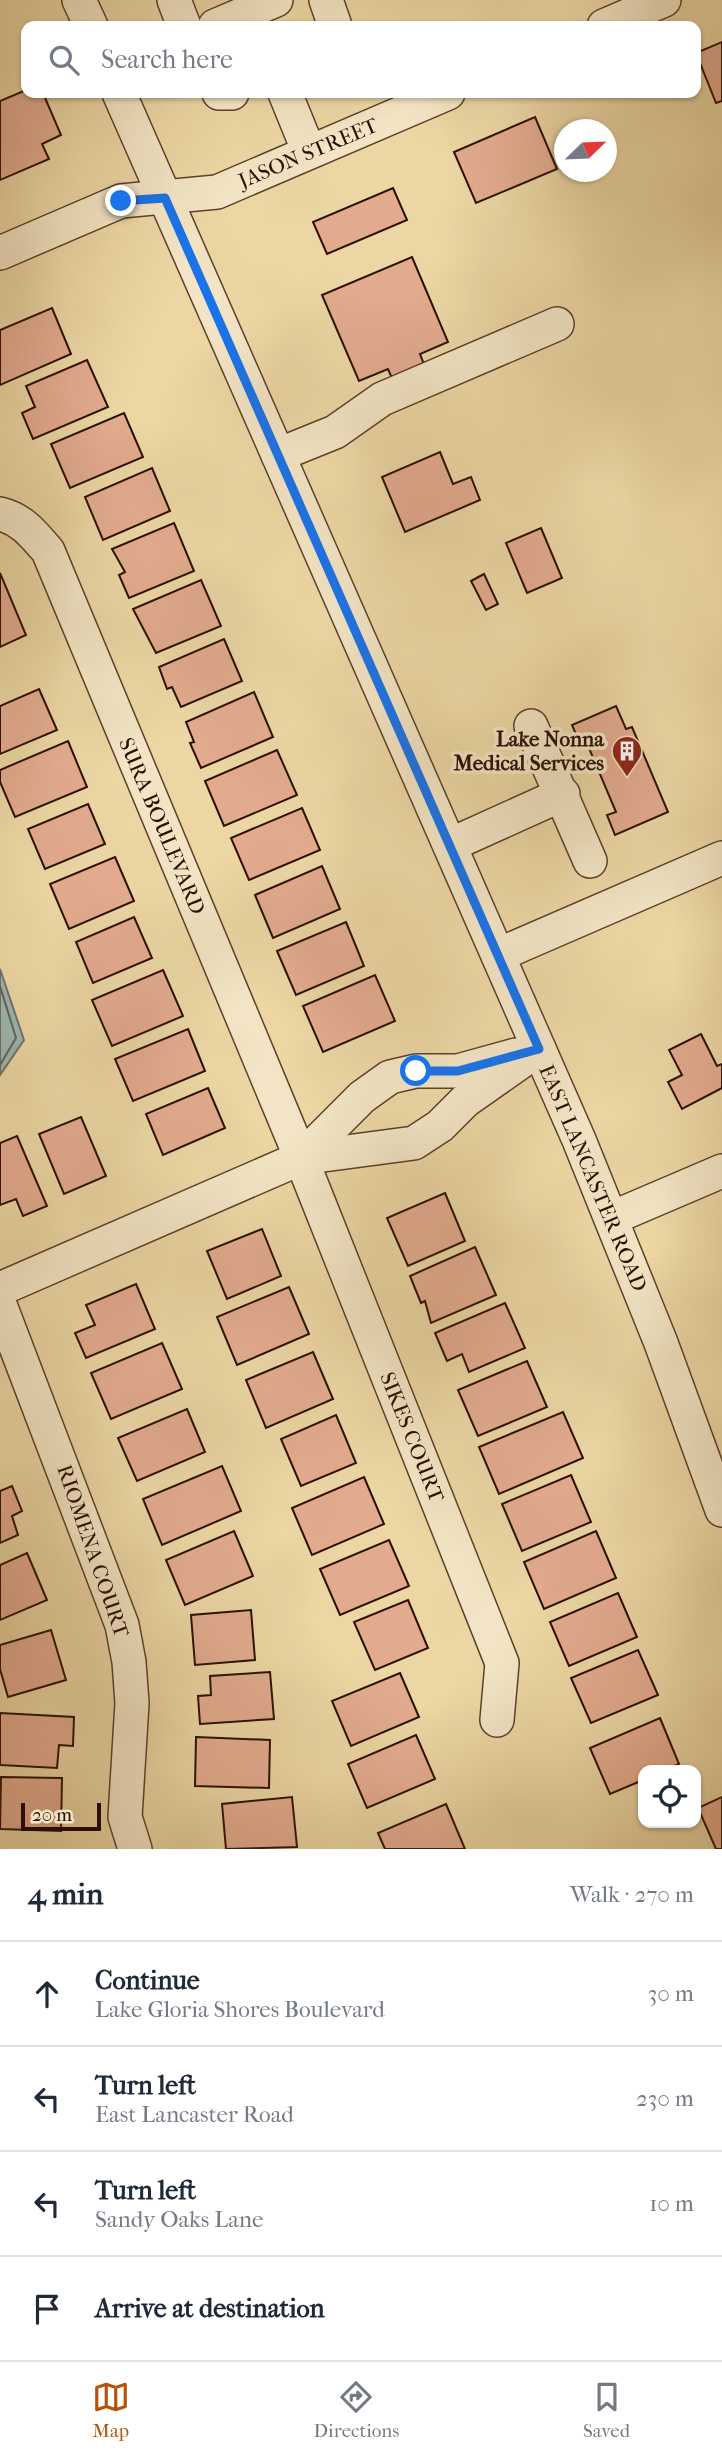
<!DOCTYPE html>
<meta charset="utf-8">
<style>
body{margin:0;font-family:"IM FELL French Canon",serif;background:#f6f6f7;color:#1f2937}
.controls{position:absolute;right:21px;bottom:21px;display:grid;overflow:hidden;border-radius:14px;box-shadow:0 2px 5px #0004}
.controls button{width:63px;height:63px;display:grid;place-items:center;padding:0;border:0;border-bottom:2px solid #e0e1e3;background:#fff;color:#1f2937;font:35px sans-serif}
.compass{position:absolute;left:554px;top:119px;width:63px;height:63px;border-radius:50%;background:#fff;box-shadow:0 2px 5px #0004;rotate:67deg}
.scale{position:absolute;left:21px;bottom:18px;width:80px;box-sizing:border-box;padding-left:7px;border:4px solid #2c0f02;border-top:0;font-size:19px;line-height:24px;white-space:nowrap;color:#2c0f02;-webkit-text-stroke:5px #f2e4c4;paint-order:stroke}
.stop{position:absolute;width:21px;height:21px;margin:-16px;border:5px solid #1a73e8;border-radius:50%;background:#fff}
.stop.end{background:#1a73e8;border-color:#fff;box-shadow:0 2px 7px #0008}
.list{margin:0;padding:0;list-style:none}
h2{display:flex;justify-content:space-between;align-items:center;height:91px;margin:0;padding:0 28px;font-size:30px}
h2 small{font-size:23px;font-weight:400;color:#747a83}
.list li{display:grid;grid-template-columns:46px 1fr auto;gap:21px;align-items:center;box-sizing:border-box;height:105px;padding:0 28px;border-top:2px solid #e0e1e3}
.list b{display:block;font-size:26px;white-space:nowrap}
.list p{margin:0;font-size:23px;white-space:nowrap;color:#747a83}
.list em{font-size:23px;font-style:normal;color:#747a83}
.icon{flex:none;width:38px;height:38px;fill:none;stroke:currentColor;stroke-width:2;stroke-linecap:round;stroke-linejoin:round}
.map{position:relative;flex:none;width:722px;height:1849px;overflow:hidden}
.search{position:absolute;background:#fff;box-shadow:0 2px 5px #0004;left:21px;right:21px;top:21px;height:77px;display:flex;align-items:center;gap:18px;box-sizing:border-box;padding:0 24px;border-radius:14px;color:#747a83;font-size:26px}
.sheet{height:511px;background:#fff}
nav{display:flex;justify-content:space-around;align-items:center;box-sizing:border-box;height:98px;border-top:2px solid #e0e1e3;background:#fff;font-size:19px;color:#747a83}
nav a{display:grid;justify-items:center;gap:4px}
nav .on{color:#b45309}
.map>svg:first-child{display:block}
</style>
<div class="map">
<svg width="722" height="1849" viewBox="0 0 722 1849">
<rect width="100%" height="100%" fill="#ebd6a4"/>
<filter id="stains"><feTurbulence type="fractalNoise" baseFrequency=".00286" numOctaves="4"/><feColorMatrix values="0 0 0 0 .2 0 0 0 0 .09 0 0 0 0 .02 0 0 0 .5 -.17"/></filter>
<radialGradient id="worn" r=".72"><stop offset=".6" stop-color="#630" stop-opacity="0"/><stop offset="1" stop-color="#630" stop-opacity=".3"/></radialGradient>
<polygon fill="#9bb7af" stroke="#6f746a" stroke-width="2" points="0,969 24,1040 0,1075"/>
<g fill="none" stroke-linecap="round" stroke-linejoin="round">
<polyline stroke="#646358" stroke-width="2" points="0,986 16,1038 0,1065"/>
</g>
<g fill="#e2ab8e" stroke="#2c0f02" stroke-width="2">
<polygon points="722,42 722,101 716,103 696,53"/>
<polygon points="26,90 26,93 43,93 61,135 42,144 49,159 0,180 0,101"/>
<polygon points="535,117 557,169 476,203 454,152"/>
<polygon points="393,188 407,220 327,254 313,222"/>
<polygon points="412,257 448,342 420,354 427,372 395,385 388,369 359,381 322,295"/>
<polygon points="52,308 71,354 0,385 0,330"/>
<polygon points="87,360 108,407 33,439 22,413 35,407 26,386"/>
<polygon points="124,413 143,457 70,488 51,444"/>
<polygon points="440,452 453,484 471,477 480,500 405,532 382,477"/>
<polygon points="152,468 170,511 103,540 85,497"/>
<polygon points="174,523 194,571 129,598 119,575 125,572 112,549"/>
<polygon points="541,528 562,578 527,593 506,543"/>
<polygon points="0,573 26,635 0,647"/>
<polygon points="484,574 498,604 486,610 471,581"/>
<polygon points="201,580 221,626 156,653 133,609"/>
<polygon points="224,639 242,681 181,707 172,687 167,689 159,667"/>
<polygon points="39,689 57,730 0,754 0,706"/>
<polygon points="254,692 273,737 201,768 190,743 194,742 186,722"/>
<polygon points="616,706 626,729 632,727 668,812 615,835 607,815 616,812 586,741 580,744 572,725"/>
<polygon points="68,741 87,787 15,817 0,782 0,770"/>
<polygon points="277,750 297,795 224,826 205,781"/>
<polygon points="88,804 105,844 45,869 28,829"/>
<polygon points="302,808 320,850 249,880 231,838"/>
<polygon points="115,857 134,901 69,929 50,884"/>
<polygon points="322,866 340,909 273,938 255,895"/>
<polygon points="134,917 152,958 93,983 76,942"/>
<polygon points="346,922 364,966 296,995 277,951"/>
<polygon points="163,970 183,1016 112,1046 92,1000"/>
<polygon points="375,975 395,1021 323,1052 303,1006"/>
<polygon points="188,1029 205,1071 133,1101 115,1059"/>
<polygon points="701,1034 717,1066 722,1064 722,1088 682,1109 668,1082 682,1075 669,1050"/>
<polygon points="208,1088 225,1128 163,1155 146,1114"/>
<polygon points="81,1117 106,1176 64,1194 39,1134"/>
<polygon points="17,1136 47,1206 23,1216 16,1199 0,1205 0,1143"/>
<polygon points="445,1193 465,1241 408,1266 387,1218"/>
<polygon points="262,1229 281,1276 227,1299 207,1251"/>
<polygon points="475,1247 496,1295 431,1323 425,1301 421,1303 410,1276"/>
<polygon points="136,1284 155,1329 86,1358 75,1333 95,1325 86,1305"/>
<polygon points="289,1287 309,1334 237,1365 217,1317"/>
<polygon points="505,1303 525,1348 469,1372 462,1354 447,1361 435,1333"/>
<polygon points="162,1343 182,1389 111,1419 91,1373"/>
<polygon points="313,1352 333,1399 266,1428 246,1380"/>
<polygon points="527,1361 547,1407 478,1436 458,1390"/>
<polygon points="187,1409 205,1452 137,1481 118,1438"/>
<polygon points="563,1412 583,1458 499,1494 479,1447"/>
<polygon points="336,1415 356,1463 301,1486 281,1439"/>
<polygon points="222,1466 241,1511 162,1545 143,1499"/>
<polygon points="571,1475 591,1522 522,1551 502,1504"/>
<polygon points="364,1477 384,1524 312,1555 292,1508"/>
<polygon points="12,1486 22,1511 12,1516 18,1535 0,1543 0,1491"/>
<polygon points="234,1531 253,1576 185,1605 166,1560"/>
<polygon points="596,1531 616,1578 544,1609 524,1562"/>
<polygon points="389,1540 409,1586 340,1615 320,1569"/>
<polygon points="27,1553 47,1600 0,1620 0,1565"/>
<polygon points="618,1593 637,1637 569,1666 550,1622"/>
<polygon points="408,1600 428,1648 375,1670 354,1622"/>
<polygon points="251,1610 255,1660 195,1665 191,1615"/>
<polygon points="51,1630 66,1680 8,1697 0,1669 0,1645"/>
<polygon points="638,1650 658,1695 591,1723 571,1678"/>
<polygon points="270,1672 274,1719 200,1724 198,1696 211,1695 210,1676"/>
<polygon points="400,1673 419,1717 351,1746 332,1701"/>
<polygon points="0,1713 74,1717 73,1746 59,1745 57,1768 0,1765"/>
<polygon points="660,1718 679,1764 665,1770 643,1770 643,1780 610,1794 590,1748"/>
<polygon points="416,1735 435,1779 367,1808 348,1764"/>
<polygon points="196,1737 270,1740 269,1788 195,1786"/>
<polygon points="1,1777 62,1778 61,1831 0,1829"/>
<polygon points="292,1797 297,1847 226,1849 222,1804"/>
<polygon points="722,1797 722,1849 716,1849 698,1808"/>
<polygon points="446,1804 465,1849 385,1849 378,1833"/>
</g>
<g fill="none" stroke-linecap="round" stroke-linejoin="round">
<g stroke="#5c412a" stroke-width="36">
<g id="minor">
<polyline points="79,0 91,26"/>
<polyline points="174,0 184,26"/>
<polyline points="326,0 335,26"/>
<polyline points="215,26 276,0"/>
<polyline points="604,26 664,0"/>
<polyline points="119,93 579,1140 661,1343 722,1510"/>
<polyline points="219,93 232,93"/>
<polyline points="285,93 309,152"/>
<polyline points="0,253 121,201 217,192 448,93"/>
<polyline points="278,455 335,432 382,399 557,324"/>
<path d="M0,514C22,519 34,535 48,551L301,1158L502,1663L497,1720"/>
<polyline points="531,726 590,861"/>
<polyline points="450,845 563,794"/>
<polyline points="498,955 722,858"/>
<polyline points="301,1158 362,1097 390,1077 416,1071 458,1071 516,1055"/>
<polyline points="612,1218 722,1171"/>
<polyline points="0,1289 301,1158 414,1143 440,1126 465,1101 539,1049"/>
<polyline points="0,1305 122,1625 129,1662 132,1703 125,1817 135,1849"/>
</g>
</g>
<use href="#minor" stroke="#f2e4c4" stroke-width="33"/>
</g>
<g fill="none" stroke-linecap="round" stroke-linejoin="round">
<polyline stroke="#1a73e8" stroke-width="9" points="121,201 165,198 539,1049 458,1071 416,1071"/>
</g>
<defs>
<g id="building-pin" transform="scale(1.575)"><path d="M0 17L-7.5 6A9.5 9.5 0 1 1 7.5 6Z" fill="#8f2418" stroke="#f2e4c4"/><path d="M-4-6H4V6H1V3H-1V6H-4ZM-2.5-4.3h1.7v1.8h-1.7ZM.8-4.3h1.7v1.8H.8ZM-2.5-1h1.7V.8h-1.7ZM.8-1h1.7V.8H.8Z" fill="#fff"/></g>
</defs>
<g fill-rule="evenodd">
<use href="#building-pin" x="627" y="751"/>
</g>
<g text-anchor="middle" stroke-width="7" stroke-linejoin="round" paint-order="stroke">
<g font-size="21" fill="#2c0f02" stroke="#f2e4c4">
<text transform="translate(308 153) rotate(-23)" y="7">JASON STREET</text>
<text transform="translate(162 826) rotate(67)" y="7">SURA BOULEVARD</text>
<text transform="translate(593 1178) rotate(67)" y="7">EAST LANCASTER ROAD</text>
<text transform="translate(412 1437) rotate(68)" y="7">SIKES COURT</text>
<text transform="translate(93 1551) rotate(71)" y="7">RIOMENA COURT</text>
</g>
<g font-size="21" font-weight="bold" fill="#2c0f02" stroke="#f2e4c4" text-anchor="end">
<text x="604" y="746">Lake Nonna<tspan x="604" dy="24">Medical Services</tspan></text>
</g>
</g>
<rect width="100%" height="100%" filter="url(#stains)"/>
<rect width="100%" height="100%" fill="url(#worn)"/>
</svg>
<div class="controls">
<button><svg class="icon" aria-label="locate" viewBox="0 0 24 24"><circle cx="12" cy="12" r="6"/><path d="M12 2v4M12 18v4M2 12h4M18 12h4"/></svg></button>
</div>
<svg class="compass" viewBox="-18 -18 36 36"><path d="M0-13l5 13h-10z" fill="#e53935"/><path d="M0 13l5-13h-10z" fill="#747a83"/></svg>
<div class="scale">20 m</div>
<div class="stop" style="left:416px;top:1071px"></div>
<div class="stop end" style="left:121px;top:201px"></div>
<div class="search"><svg class="icon" aria-label="search" viewBox="0 0 24 24"><circle cx="10" cy="10" r="6"/><path d="M15 15l6 6"/></svg>Search here</div>
</div>
<section class="sheet">
<h2>4 min<small>Walk · 270 m</small></h2>
<ul class="list">
<li><svg class="icon" aria-label="ahead" viewBox="0 0 24 24"><path d="M12 20V5M6 11l6-6 6 6"/></svg><div><b>Continue</b><p>Lake Gloria Shores Boulevard</p></div><em>30 m</em></li>
<li><svg class="icon" aria-label="left" viewBox="0 0 24 24"><path d="M17 20v-9H6M10 6l-5 5 5 5"/></svg><div><b>Turn left</b><p>East Lancaster Road</p></div><em>230 m</em></li>
<li><svg class="icon" aria-label="left" viewBox="0 0 24 24"><path d="M17 20v-9H6M10 6l-5 5 5 5"/></svg><div><b>Turn left</b><p>Sandy Oaks Lane</p></div><em>10 m</em></li>
<li><svg class="icon" aria-label="arrive" viewBox="0 0 24 24"><path d="M6 21V4h12l-3 4 3 4H6"/></svg><div><b>Arrive at destination</b></div></li>
</ul>
</section>
<nav>
<a class="on"><svg class="icon" aria-label="map" viewBox="0 0 24 24"><path d="M3 6l6-2 6 2 6-2v14l-6 2-6-2-6 2zM9 4v14M15 6v14"/></svg>Map</a>
<a><svg class="icon" aria-label="directions" viewBox="0 0 24 24"><path d="M12 3l9 9-9 9-9-9zM9 14v-3h6M13 9l2 2-2 2"/></svg>Directions</a>
<a><svg class="icon" aria-label="saved" viewBox="0 0 24 24"><path d="M7 4h10v16l-5-4-5 4z"/></svg>Saved</a>
</nav>
